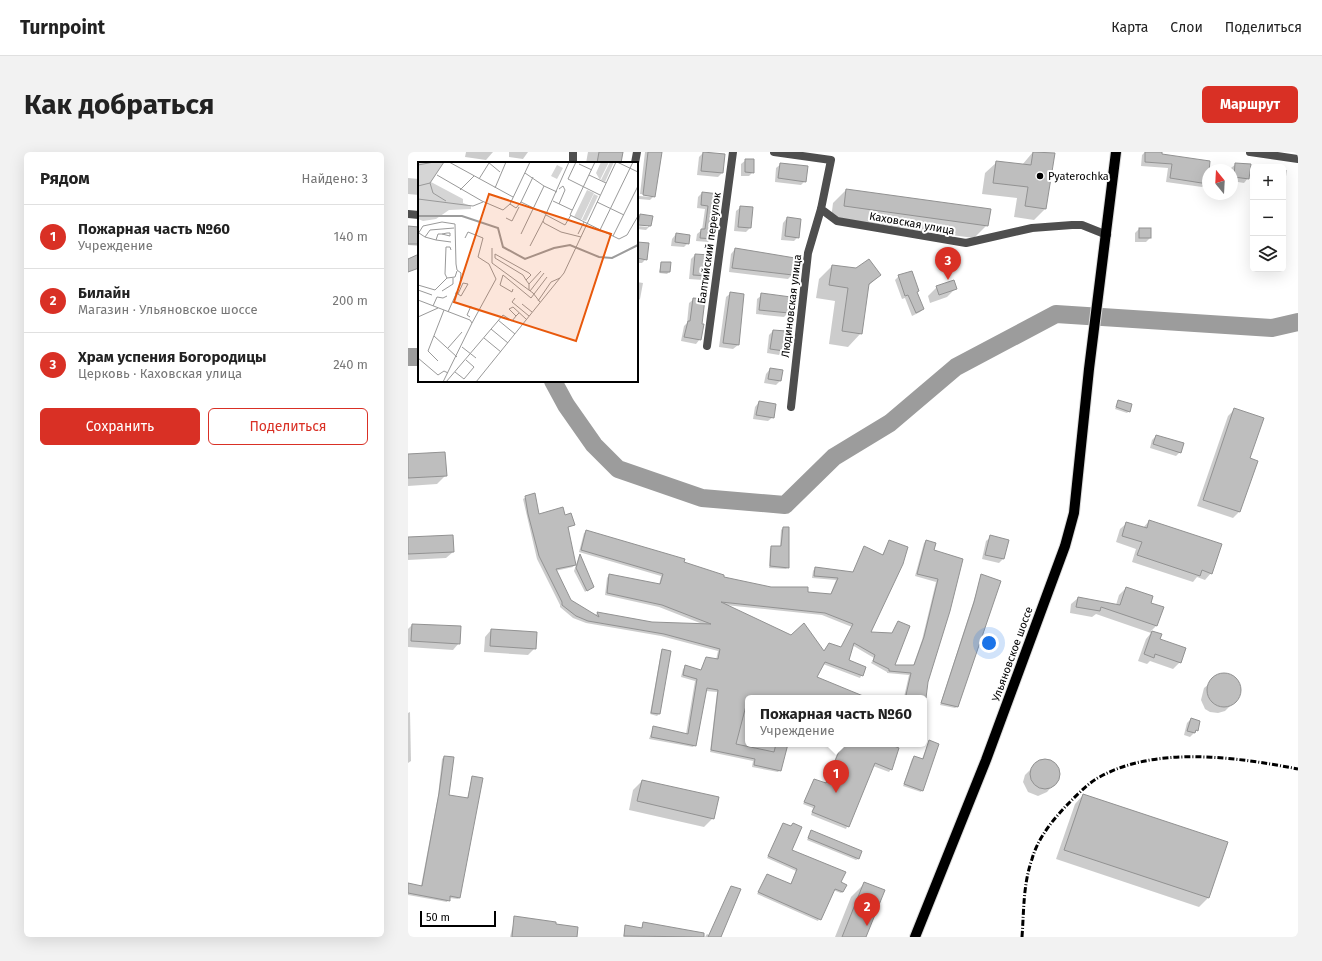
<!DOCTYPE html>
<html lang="ru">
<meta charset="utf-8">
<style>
body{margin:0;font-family:"Fira Sans",sans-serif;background:#f2f2f2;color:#222}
.controls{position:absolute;right:12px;top:12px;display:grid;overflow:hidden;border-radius:6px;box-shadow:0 4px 16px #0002}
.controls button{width:36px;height:36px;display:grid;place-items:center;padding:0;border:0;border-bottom:1px solid #e0e0e0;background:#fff;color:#222;font:20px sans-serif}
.compass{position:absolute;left:794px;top:12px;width:36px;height:36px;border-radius:50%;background:#fff;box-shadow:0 4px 16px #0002;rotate:342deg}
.scale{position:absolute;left:12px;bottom:10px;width:76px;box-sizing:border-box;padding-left:4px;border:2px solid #000;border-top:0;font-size:11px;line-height:14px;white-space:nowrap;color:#000;-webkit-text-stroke:3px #fff;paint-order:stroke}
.you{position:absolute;left:581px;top:491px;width:14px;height:14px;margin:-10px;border:3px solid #fff;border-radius:50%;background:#1a73e8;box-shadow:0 0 0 6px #1a73e833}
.badge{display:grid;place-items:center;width:26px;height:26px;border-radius:50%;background:#d93025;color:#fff;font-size:13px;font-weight:700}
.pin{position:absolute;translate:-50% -33px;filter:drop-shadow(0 1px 2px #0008)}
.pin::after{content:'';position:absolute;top:21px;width:14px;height:12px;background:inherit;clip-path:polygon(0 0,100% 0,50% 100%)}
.popup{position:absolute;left:337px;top:543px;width:182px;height:52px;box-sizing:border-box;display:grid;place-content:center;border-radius:6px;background:#fff;filter:drop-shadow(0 1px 3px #0005);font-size:13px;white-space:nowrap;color:#767676}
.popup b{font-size:15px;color:#222}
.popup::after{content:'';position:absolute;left:50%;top:100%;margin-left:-8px;border:8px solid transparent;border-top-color:#fff}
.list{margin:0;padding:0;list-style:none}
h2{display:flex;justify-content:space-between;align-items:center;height:52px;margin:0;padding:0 16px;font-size:17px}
h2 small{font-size:13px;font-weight:400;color:#767676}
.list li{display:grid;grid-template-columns:26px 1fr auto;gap:12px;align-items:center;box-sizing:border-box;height:64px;padding:0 16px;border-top:1px solid #e0e0e0}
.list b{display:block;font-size:15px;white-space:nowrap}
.list p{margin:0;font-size:13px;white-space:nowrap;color:#767676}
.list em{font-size:13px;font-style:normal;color:#767676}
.actions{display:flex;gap:8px;padding:12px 16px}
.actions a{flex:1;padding:9px 0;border:1px solid #d93025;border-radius:6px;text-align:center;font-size:14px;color:#d93025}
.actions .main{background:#d93025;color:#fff}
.icon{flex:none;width:22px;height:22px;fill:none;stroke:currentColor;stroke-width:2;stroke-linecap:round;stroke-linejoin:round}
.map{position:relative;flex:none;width:890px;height:785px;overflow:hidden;border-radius:6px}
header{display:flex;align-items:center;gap:24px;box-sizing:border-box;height:56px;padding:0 20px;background:#fff;border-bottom:1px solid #e0e0e0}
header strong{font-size:19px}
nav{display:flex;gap:22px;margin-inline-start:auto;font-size:14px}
.intro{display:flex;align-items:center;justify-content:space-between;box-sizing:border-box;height:96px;padding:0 24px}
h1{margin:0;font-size:28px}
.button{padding:10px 18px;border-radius:6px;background:#d93025;color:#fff;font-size:14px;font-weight:700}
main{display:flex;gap:24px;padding:0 24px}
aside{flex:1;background:#fff;border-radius:6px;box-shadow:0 4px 16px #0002}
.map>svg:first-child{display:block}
</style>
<header>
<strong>Turnpoint</strong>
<nav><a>Карта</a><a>Слои</a><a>Поделиться</a></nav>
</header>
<div class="intro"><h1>Как добраться</h1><a class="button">Маршрут</a></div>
<main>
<aside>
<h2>Рядом<small>Найдено: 3</small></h2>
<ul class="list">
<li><span class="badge">1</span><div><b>Пожарная часть №60</b><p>Учреждение</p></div><em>140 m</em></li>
<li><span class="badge">2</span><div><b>Билайн</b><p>Магазин · Ульяновское шоссе</p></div><em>200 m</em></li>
<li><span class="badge">3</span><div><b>Храм успения Богородицы</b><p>Церковь · Каховская улица</p></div><em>240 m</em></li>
</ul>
<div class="actions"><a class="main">Сохранить</a><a>Поделиться</a></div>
</aside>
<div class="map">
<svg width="890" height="785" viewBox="0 0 890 785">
<rect width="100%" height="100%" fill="#fff"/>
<g fill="#0003" fill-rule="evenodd">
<polygon points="58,0 85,0 78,8 57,5"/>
<polygon points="101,0 120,0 115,7 101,5"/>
<polygon points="180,0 214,0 212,11 178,11"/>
<polygon points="237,0 253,0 246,44 242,48 231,47 231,44 244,45 244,43 232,42"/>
<polygon points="625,0 646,3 637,57 626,68 606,65 609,46 574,42 577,21 589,10 614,13"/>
<polygon points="737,0 753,0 753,3 799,31 794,35 758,30 760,16 733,14 734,3"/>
<polygon points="295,1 314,21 310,25 289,23 291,5"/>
<polygon points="338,8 345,20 341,24 333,24 333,12"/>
<polygon points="373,12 397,29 393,33 367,30 368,16"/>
<polygon points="828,12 840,26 836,31 824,29 823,16"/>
<polygon points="875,18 879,18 877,31 875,33"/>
<polygon points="0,26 11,27 11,43 0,42"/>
<polygon points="438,38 579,73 566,86 423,67 425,51"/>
<polygon points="294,41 310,42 304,87 300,90 288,89 289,82 294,78 297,57 289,56 290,45"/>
<polygon points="333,55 344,56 342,76 338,80 326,79 328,59"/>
<polygon points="232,63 242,74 238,78 229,77 229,74 240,75 240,73 229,72 229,66"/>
<polygon points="379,66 390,85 386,89 373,88 375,71"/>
<polygon points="0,75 11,76 11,94 0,93"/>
<polygon points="731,77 742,86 738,90 727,90 727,81"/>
<polygon points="268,82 280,91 276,95 263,94 264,87"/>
<polygon points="229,91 238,107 234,111 229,111"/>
<polygon points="327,97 384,123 380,127 321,120 323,102"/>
<polygon points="287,103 301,104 299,124 295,128 281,127 283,107"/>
<polygon points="253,111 261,120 259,122 251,121"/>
<polygon points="424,114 472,123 459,135 453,181 440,195 421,192 427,149 408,146 411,127"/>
<polygon points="491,124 508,140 515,157 512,160 504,164 497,146 494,147 487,128"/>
<polygon points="229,130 235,131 232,147 229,150"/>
<polygon points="529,135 548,136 539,145 522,151 520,144"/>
<polygon points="323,141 335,143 330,193 325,197 311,195 318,145"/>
<polygon points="354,143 380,161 376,165 348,162 349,147"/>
<polygon points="286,147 292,187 288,192 273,189 276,174 279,171 281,151"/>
<polygon points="365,179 375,199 371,203 359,201 361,183"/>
<polygon points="362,217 372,229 368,233 356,231 358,222"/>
<polygon points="710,249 721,259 719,261 707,257"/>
<polygon points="351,250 365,265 360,269 345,267 347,255"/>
<polygon points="827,257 840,307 831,360 825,366 789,354 820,264"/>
<polygon points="748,284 772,300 768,304 742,296 744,288"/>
<polygon points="0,303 38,323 29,332 0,334"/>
<path d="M118,345L130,363L156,364L166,373L159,376L167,412L165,415L147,419L162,449L187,464L189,461L244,471L297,473L251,455L197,443L199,426L201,423L251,433L253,424L171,400L176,381L179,379L314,426L363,436L422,443L428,428L404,426L405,419L407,416L444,421L457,396L474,403L481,390L461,481H484L488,473L485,514H505L514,488L528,430L507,424L516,391L518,389L525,398L554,407L519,530L516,549V546L496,545L501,523L479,521V520L463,511L466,506L444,493L439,509L457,516L452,526L415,512L407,526L459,546H340V592H378L372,618L370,620L344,615L345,609L302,600L309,540L298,539L287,593L285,595L241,587L245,576L278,582L287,529L273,525L275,517L278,514L292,519L299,506L308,508L310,499L253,484L178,471L165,466L152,455V453L129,407L115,347ZM317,453L414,463L444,475L433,496L416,500Z"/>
<polygon points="741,369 803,421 797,428 789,425 785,430 724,410 728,397 708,390 712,377 719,371 735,376"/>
<polygon points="375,376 380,415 378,417 361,416 362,397 364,395 372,395 373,378"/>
<polygon points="583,385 600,389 595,407 591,411 574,407 578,389"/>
<polygon points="0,386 45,400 38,406 0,408"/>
<polygon points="171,404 185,434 177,440 166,419"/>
<polygon points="574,423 549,555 547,556 532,553"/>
<polygon points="718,436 741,451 754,456 748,474 743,479 753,483 751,488 772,510 765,517 742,509 739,512 730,509 738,487 743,481 688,462 684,465 662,461 663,452 670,446 708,453 711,443"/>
<polygon points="4,473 51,491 45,498 0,495 0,477"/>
<polygon points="83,478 127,496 120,503 76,500 77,485"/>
<polygon points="255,498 251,562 249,564 242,562 253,500"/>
<polygon points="814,522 826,525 832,536 829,547 817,559 810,561 802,560 797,557 793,548 796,536"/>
<polygon points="2,560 3,609 0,611 0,561"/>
<polygon points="783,567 791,569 789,578 782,585 776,583 779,571"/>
<polygon points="521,589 514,638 513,640 495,634 504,607 506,605 514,607"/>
<polygon points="433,592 478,592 483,617 481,620 465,614 438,677 403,663 405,656 395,652 406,628 417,632"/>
<polygon points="36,605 40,644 59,647 64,625 52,745 50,747 41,746 39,750 0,743 0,732 13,734 30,644 34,607"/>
<polygon points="638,608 647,613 651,621 650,627 639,640 630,644 620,640 615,630 617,623 628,612"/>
<polygon points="234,629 305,666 296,675 221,658 225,638"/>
<polygon points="675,643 819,691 800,746 791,755 648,707 667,652"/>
<polygon points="385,672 383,698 435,740 433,741 425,738 410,769 349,742 359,723 382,733 388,719 359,706 374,674 383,674"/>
<polygon points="403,679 450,707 448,708 399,688"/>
<polygon points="457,731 457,785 427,785 443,745"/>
<polygon points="107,765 168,785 102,785"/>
<polygon points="235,771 285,780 284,785 215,785 218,774 233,777"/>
<polygon points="299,782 301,783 312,785 297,785"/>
</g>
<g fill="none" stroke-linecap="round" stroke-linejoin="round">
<g stroke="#9c9c9c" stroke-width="18">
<polyline points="0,205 11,205"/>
<polyline points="145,229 158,253 186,293 210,317 294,346 377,353 426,305 482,271 548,215 648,162 864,176 890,170"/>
</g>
</g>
<g fill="#bebebe" stroke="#929292" fill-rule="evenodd">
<polygon points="191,0 215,0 213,11 189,11"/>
<polygon points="240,0 254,0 247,45 235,43"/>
<polygon points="295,0 317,2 315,21 293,19"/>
<polygon points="625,0 647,1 638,57 617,54 620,35 585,31 588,9 623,13"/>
<polygon points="737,0 754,0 754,2 802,9 800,32 762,26 764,12 737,10"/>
<polygon points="337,7 346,7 346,21 337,20"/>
<polygon points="372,11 400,14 398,30 370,26"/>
<polygon points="827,11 843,12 841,27 826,25"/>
<polygon points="438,37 583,57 580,74 436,54"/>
<polygon points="294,40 311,42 305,87 292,86 293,77 297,77 300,54 293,53"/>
<polygon points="332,54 345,55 343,76 330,75"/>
<polygon points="232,62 245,64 243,74 230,73"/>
<polygon points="379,65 393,67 391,86 377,84"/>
<polygon points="0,74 11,75 11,92 0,92"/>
<rect x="731" y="76" width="12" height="10"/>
<polygon points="268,81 282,83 281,92 267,90"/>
<polygon points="229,90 241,91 239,108 229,106"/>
<polygon points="327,96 387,106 385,123 324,116"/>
<polygon points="11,102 11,116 0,120 0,107"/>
<polygon points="287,102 302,103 300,124 285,123"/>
<polygon points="461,107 473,123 461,132 454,182 434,179 440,136 421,133 424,113 448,116"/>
<polygon points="253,110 263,110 262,120 252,120"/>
<polygon points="504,119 511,139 509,140 516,157 508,161 500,143 497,144 490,123"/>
<polygon points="546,128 549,137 531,143 528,134"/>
<polygon points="322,140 336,142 331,193 315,191"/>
<polygon points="353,141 383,145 381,161 351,158"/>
<polygon points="285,146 297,147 294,172 296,172 293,188 276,185 280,169 282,169"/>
<polygon points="365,178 378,179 376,199 362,197"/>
<polygon points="362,216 375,218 373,229 360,227"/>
<polygon points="710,248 724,252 722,260 708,255"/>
<polygon points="351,249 368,252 366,266 348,263"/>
<polygon points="826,256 856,266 842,306 850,309 832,360 795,348"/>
<polygon points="748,283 776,291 773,301 745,292"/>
<polygon points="37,300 39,324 0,326 0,302"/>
<path d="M127,341L131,362L155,355L157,363L163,361L167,373L160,375L168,413L148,417L163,448L191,465L189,460L244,470L303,472L254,453L199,441L201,422L252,432L255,422L173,398L178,378L277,407L276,410L316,423V425L363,435H400V440L423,442L430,426L406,424L407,415L445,420L456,394L475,403L481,388L500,395L495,412L463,480L484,481L490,469L502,474L487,513H506L516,485L530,427L509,422L518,388L528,391L526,398L555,407L542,459L520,530L518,546H507L498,543L503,521L481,519V517L465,509L467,503L446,491L441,508L458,515L455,524L417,510L409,525L460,546H340L328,592L366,600L368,592H380L373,619L346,613L347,607L303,598L310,538L299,536L288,594L243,585L245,574L280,582L289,527L275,523L277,513L293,518L298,505L310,507L312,497L256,482L180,469L168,464L154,453V450L131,404L120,362L117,344ZM313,450L417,461L445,472L433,495L421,491L416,499L396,471L383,483Z"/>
<polygon points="741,368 814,392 804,422 794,418 792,424 729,403 734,390 714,384 718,370 739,376"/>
<polygon points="375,375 381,375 381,416 362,414 363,394 373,394"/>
<polygon points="45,383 46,400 0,402 0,385"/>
<polygon points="582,383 601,388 596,407 577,403"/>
<polygon points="172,402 186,435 179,439 168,416"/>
<polygon points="573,422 593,429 550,555 533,551 566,450"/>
<polygon points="718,435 745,444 743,451 756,455 749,474 693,455 692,459 668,455 670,445 712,453"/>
<polygon points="4,472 53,474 52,492 3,489"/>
<polygon points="83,477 129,480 128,497 82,494"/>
<polygon points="744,479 754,482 752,487 778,496 773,511 747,502 746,506 736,502"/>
<polygon points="254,497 263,499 252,562 243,561"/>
<circle cx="816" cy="538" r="17"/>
<polygon points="783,566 792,569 790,579 788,578 787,581 779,579"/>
<polygon points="521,588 531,592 515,639 496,632 506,604 515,607"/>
<polygon points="434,592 481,592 491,596 484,618 467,611 441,675 404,660 407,654 396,650 406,627 418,631"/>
<polygon points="36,604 46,605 41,643 60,646 64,624 75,626 52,746 42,744 42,749 0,741 0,731 14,734 31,641"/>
<circle cx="637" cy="622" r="15"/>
<polygon points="234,628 311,645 306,667 229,649"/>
<polygon points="675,642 820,690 801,746 656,698"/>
<polygon points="375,671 383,674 385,671 394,675 384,698 438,720 433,730 439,733 435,740 427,737 413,768 350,740 359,722 383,732 389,717 360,704"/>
<polygon points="403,678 454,699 451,707 400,686"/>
<polygon points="456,730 477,738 458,785 434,785"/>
<polygon points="323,734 333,737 313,785 300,785"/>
<polygon points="106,764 148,770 148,772 170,775 169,785 104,785"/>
<polygon points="235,770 296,781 296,785 216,784 217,773 234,776"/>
</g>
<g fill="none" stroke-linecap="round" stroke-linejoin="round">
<g stroke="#dbdbdb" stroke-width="12">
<polyline id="primary" points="507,785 578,608 657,394 666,361 681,217 708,0"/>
</g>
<g stroke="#4e4e4e" stroke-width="8">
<polyline points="165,0 165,11"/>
<polyline points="366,0 423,8 413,57 429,69 558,91 624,76 664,73 674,73 699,83"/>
<polyline points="842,0 890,7"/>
<polyline points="227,11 229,0"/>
<polyline points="0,62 11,63"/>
<polyline points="299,194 325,0"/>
<polyline points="383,255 400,101 413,57"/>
</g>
<use href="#primary" stroke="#000" stroke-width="10"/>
<path stroke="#000" stroke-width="3" stroke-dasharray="6 2 1 2" stroke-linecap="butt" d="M614,785C616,758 615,733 624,707C630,686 644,669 658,654C667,645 677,634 688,627C745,593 828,605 890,617"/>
</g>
<circle fill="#000" stroke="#fff" stroke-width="1.5" cx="632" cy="24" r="4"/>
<g text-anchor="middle" stroke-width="4" stroke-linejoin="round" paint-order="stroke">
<g font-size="11" fill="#000" stroke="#fff" text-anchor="start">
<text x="640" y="28">Pyaterochka</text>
</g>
<g font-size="11" fill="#000" stroke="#fff">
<text transform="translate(504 71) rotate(10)" y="4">Каховская улица</text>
<text transform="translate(301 96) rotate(-82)" y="4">Балтийский переулок</text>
<text transform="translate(383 154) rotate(-83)" y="4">Людиновская улица</text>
<text transform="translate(604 502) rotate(-70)" y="4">Ульяновское шоссе</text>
</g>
</g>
<g transform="translate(10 10)">
<rect width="220" height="220" fill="#fff"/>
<path d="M0,0H26L13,20L45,37V41L53,44V47L31,48L18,57L5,59L0,57ZM183,0H191L182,18L178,11ZM192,0H196L187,20L183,18ZM139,3L145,6L139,17L133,14ZM169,28L176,31L163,58L156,55ZM176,32L180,34L168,59L164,58Z" fill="#d5d5d5"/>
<path fill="none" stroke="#9c9c9c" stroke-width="2" d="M0,54H44L80,66L85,85L107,97L136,86L152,83L181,95L194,96L220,83"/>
<path fill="none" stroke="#999" stroke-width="1" d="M31,0L95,35M70,0L82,10M162,0H158L150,17L182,33M177,0L152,53L201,77L209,73L220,54M199,0L220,10M161,2L174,8M0,3L16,0M107,11L126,24M19,13L64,39L85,48L92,42L112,0M171,13L188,21M61,17L71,1M12,21L15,31L28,39M0,24L12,21L26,0M77,26L88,0M42,28L56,14M0,37L55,44L65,40M135,39L154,48M103,40L115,15M179,40L206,53M92,42L98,46L103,40L128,52L125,59L126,61L143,70L163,75M141,42L147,28L145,24L141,27M128,52L151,0M128,53L147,63L153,53M88,56L94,59L101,45M182,68L215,0M1,71L7,75L12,68L36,66M0,72L5,64L24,60L37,62L38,102L39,108L43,111L42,123L30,150M103,72L126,24L139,30M160,72L166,60M195,74L220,24M7,75L18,78L20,72H24L29,71H32V74L24,72M47,76L50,70L65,76L60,95L71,102L78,117L54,161M18,78L33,80M112,84L125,59M74,86V101L115,131L122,140M29,116L27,112L28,85H32L33,88M108,118L113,113L111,111L77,92V96L105,113L108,118L111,122V128M111,122L123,109M0,123L17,128L29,116L37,115L39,109M95,127L94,130L82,123L85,113L113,136L129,115M0,128L14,133M24,129L35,122V116M112,129L126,111M37,131L40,132L45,121L50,122L43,134L40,132M97,136L94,140L111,154M0,138L52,158L54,161L25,220M120,139L133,120L142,116M104,142L114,150M15,144L19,135L25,136L29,134M101,151L98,154L91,147L95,145L108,157M0,155L20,146M52,155L49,153L53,144M80,158L97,172M73,167L90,181M16,174L39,195M66,176L83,190M44,185L58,196M30,186L44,170M0,196L20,213L26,209L30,211M20,199L10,189L26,148M37,210L46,217L56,205L48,198M28,220L85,153L94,159L98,154M58,220L146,111L198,0"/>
<path fill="#e8590c" fill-opacity="0.15" stroke="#e8590c" stroke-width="2" d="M71,32L193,72L158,179L36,140Z"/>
<rect width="220" height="220" fill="none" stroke="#000" stroke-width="2"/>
</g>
</svg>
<div class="controls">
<button>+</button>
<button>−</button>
<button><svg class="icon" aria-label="layers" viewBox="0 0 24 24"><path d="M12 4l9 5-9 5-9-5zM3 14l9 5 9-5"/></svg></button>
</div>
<svg class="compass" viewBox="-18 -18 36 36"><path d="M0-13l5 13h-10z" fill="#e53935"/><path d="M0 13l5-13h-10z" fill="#767676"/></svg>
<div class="scale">50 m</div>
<div class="you"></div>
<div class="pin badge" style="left:428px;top:641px">1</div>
<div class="popup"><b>Пожарная часть №60</b>Учреждение</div>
<div class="pin badge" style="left:459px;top:774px">2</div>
<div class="pin badge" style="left:540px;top:128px">3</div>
</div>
</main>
